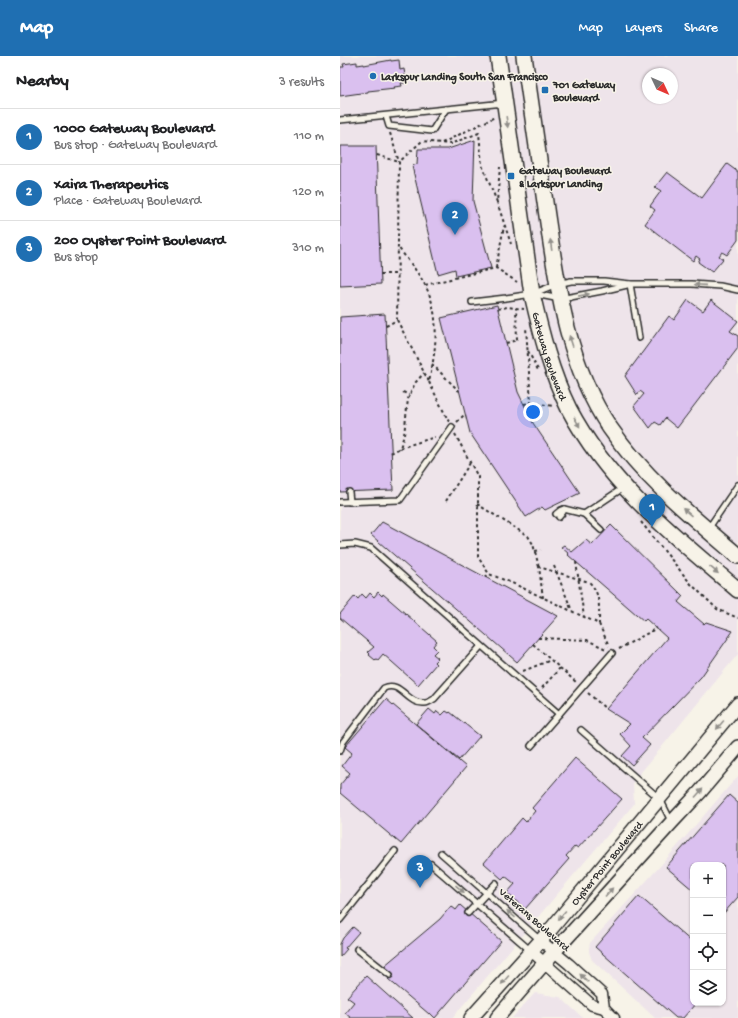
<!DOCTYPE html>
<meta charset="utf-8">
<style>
body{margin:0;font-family:"Gochi Hand",sans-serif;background:#f6f6f6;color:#202124}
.controls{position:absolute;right:12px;bottom:12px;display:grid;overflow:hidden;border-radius:8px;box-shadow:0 1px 3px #0004}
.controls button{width:36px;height:36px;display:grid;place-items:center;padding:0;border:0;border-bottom:1px solid #e0e0e0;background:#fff;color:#202124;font:20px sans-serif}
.compass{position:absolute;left:302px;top:12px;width:36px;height:36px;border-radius:50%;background:#fff;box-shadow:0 1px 3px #0004;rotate:134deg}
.you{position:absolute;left:193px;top:356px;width:14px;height:14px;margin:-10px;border:3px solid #fff;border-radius:50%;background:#1a73e8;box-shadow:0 0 0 6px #1a73e833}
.badge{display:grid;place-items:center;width:26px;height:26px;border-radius:50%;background:#1f6fb2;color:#fff;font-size:13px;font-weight:700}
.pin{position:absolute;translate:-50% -33px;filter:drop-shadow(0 1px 2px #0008)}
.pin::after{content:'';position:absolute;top:21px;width:14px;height:12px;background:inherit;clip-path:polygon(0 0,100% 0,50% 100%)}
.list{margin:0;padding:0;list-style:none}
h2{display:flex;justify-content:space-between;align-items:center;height:52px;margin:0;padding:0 16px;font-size:17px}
h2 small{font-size:13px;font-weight:400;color:#757577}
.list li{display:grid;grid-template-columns:26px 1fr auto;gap:12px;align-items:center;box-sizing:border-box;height:56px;padding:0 16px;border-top:1px solid #e0e0e0}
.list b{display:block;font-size:15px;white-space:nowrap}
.list p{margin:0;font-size:13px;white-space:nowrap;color:#757577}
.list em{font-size:13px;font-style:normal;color:#757577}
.icon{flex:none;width:22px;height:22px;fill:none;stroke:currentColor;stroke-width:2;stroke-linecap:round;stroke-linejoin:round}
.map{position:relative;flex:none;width:398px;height:962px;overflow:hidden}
header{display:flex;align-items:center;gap:24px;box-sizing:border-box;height:56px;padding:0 20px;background:#1f6fb2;color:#fff}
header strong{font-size:19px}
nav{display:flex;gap:22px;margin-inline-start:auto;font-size:14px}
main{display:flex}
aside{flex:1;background:#fff}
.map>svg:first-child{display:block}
</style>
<header>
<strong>Map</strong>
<nav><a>Map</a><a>Layers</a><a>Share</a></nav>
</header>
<main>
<aside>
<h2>Nearby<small>3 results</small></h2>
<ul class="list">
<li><span class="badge">1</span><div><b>1000 Gateway Boulevard</b><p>Bus stop · Gateway Boulevard</p></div><em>110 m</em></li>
<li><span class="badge">2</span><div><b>Xaira Therapeutics</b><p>Place · Gateway Boulevard</p></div><em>120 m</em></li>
<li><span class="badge">3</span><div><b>200 Oyster Point Boulevard</b><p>Bus stop</p></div><em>310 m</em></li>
</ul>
</aside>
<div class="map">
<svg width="398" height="962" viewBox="0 0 398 962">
<rect width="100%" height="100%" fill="#f7f3e8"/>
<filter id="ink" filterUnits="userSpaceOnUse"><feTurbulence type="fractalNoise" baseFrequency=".025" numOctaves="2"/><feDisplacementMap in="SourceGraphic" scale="8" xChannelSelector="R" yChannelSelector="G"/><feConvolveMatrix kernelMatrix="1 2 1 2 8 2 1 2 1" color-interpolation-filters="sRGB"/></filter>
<g filter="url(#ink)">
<g fill="#eee4ea" fill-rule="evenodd">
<path d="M0,0H398V598L293,726L294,748L112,962H0ZM308,18H332V42H308Z"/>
<path d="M398,720V962H315L252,904L249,896V892L250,887L322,808ZM353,809H383V947H353Z"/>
<polygon points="195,937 220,941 243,962 172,962"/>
</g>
<g fill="#dac0ef" stroke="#2b2b2b">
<polygon points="51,4 51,5 59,4 60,14 64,13 66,27 61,27 62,30 54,31 55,32 28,35 28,36 0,40 0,11 4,11 3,8 17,6 17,9 24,8 24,9"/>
<polygon points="135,84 133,145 151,212 116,220 115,213 98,218 72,110 77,108 78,93 108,93"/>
<polygon points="0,90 36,90 41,228 0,230"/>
<polygon points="387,108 398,116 398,184 387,199 382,196 379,200 383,203 372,216 358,206 360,203 356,200 353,205 305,168 315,154 310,150 321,135 315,131 327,116 362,142"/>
<polygon points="348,244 363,255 371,244 398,265 390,275 398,280 398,292 337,372 325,362 320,369 315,366 310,372 294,350 304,338 300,335 297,339 285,320 329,260 334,264"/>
<polygon points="157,249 178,336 193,367 240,437 205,454 202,451 186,461 130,377 101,262"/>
<polygon points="45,258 53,434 0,436 0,261"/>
<polygon points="42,466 145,521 218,560 177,606 31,479"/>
<polygon points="271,469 343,540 338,546 364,568 366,566 393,575 361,621 302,682 310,689 292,709 282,700 291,690 280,678 290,668 266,653 327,582 306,563 304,565 228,499 229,498 221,491 224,489 232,496 246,484 252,489"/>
<polygon points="38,536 42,540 43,538 97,585 93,590 97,594 93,598 98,602 94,606 96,608 78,629 43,598 38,604 36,603 35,604 29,599 30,598 28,596 34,591 0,562 0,558 15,540 18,543 22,538 26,542 30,537 34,541"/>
<polygon points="46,643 126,711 61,788 0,737 0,729 10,717 2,710 12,697 5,691"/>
<polygon points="89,653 95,658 97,655 102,659 106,655 109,657 110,656 140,680 119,704 76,668"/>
<polygon points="235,702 282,743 238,792 235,790 226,800 229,803 185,853 167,837 175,828 165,820 162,823 144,807 182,762 186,766 195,755 192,752"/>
<polygon points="389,739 398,747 398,841 383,858 383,809 353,809 353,834 326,811"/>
<polygon points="299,840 353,887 353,947 356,947 343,962 336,962 255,891"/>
<polygon points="120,849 161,885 95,962 90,957 89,958 48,923 53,918 44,910 100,863 111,850 116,854"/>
<polygon points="13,871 19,876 5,892 7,893 0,901 0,888 3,882"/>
<polygon points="26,920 73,962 11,962 5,957 14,946 7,941"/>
</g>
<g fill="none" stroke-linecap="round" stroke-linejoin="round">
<g stroke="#2b2b2b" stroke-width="8">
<g id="service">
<polyline points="46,60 49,70 92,75 106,53"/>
<polyline points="0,64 164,47"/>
<polyline points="290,228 299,282"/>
<polyline points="195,238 220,243 262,235 287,229"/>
<polyline points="132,246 166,242 192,238 217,228 231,225 264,225 290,228 352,228 380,230 398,234"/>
<polyline points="9,436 10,446"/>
<polyline points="0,446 60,444 112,371"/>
<polyline points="216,458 221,454 224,453 244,458"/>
<polyline points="219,461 223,456 224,453"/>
<polyline points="368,473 398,429"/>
<polyline points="261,474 244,458 283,432"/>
<polyline points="0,489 15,488 31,492 219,658"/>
<polyline points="241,674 320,743 331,765"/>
<polyline points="191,690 272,597"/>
<path d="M0,695L3,686L44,632C61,624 67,649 85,647C88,647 91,645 94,643L141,590"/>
<polyline points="101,797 200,884"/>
<polyline points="91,808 191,895"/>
<polyline points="128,857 156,827"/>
<polyline points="0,864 55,795"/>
<polyline points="17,893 50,919"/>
</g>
</g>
<g stroke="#2b2b2b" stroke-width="13">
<g id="minor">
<polyline points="200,884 229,908 262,938 264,952"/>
<polyline points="191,895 252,949 264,952 274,962"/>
</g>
</g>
<g stroke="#2b2b2b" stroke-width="16">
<g id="tertiary">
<path id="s1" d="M131,962L211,873L398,648"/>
<polyline points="157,962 214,896 332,766 360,736 398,691"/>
</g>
</g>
<g stroke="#2b2b2b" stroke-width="18">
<g id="secondary">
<path id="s2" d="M158,0L192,238C201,277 211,317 229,353C269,429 334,480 398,534"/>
<path d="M184,0C191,51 199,102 206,153C217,228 226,307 270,372C305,423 351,460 398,500"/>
</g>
</g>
<g stroke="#2b2b2b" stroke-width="2" stroke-dasharray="3 3" stroke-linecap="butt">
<polyline points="50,77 59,106"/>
<polyline points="102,87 155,61"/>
<polyline points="37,99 59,106"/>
<polyline points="157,146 171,188"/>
<polyline points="156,212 164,170"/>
<polyline points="40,218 57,218"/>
<polyline points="85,229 156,212 177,226"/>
<polyline points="158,253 167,251 184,253"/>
<path d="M57,264L89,326C96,294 101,259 85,229C78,216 67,203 58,191"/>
<polyline points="46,270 57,264 59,106 82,85 110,88 139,77 142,109 157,146 160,111"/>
<polyline points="166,287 177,284 176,252"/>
<polyline points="188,295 198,314"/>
<polyline points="92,308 119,335"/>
<polyline points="89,326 109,366"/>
<polyline points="63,336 69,339"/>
<polyline points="191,347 214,350"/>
<polyline points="184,348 191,347 186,271"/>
<polyline points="117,366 125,358"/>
<polyline points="115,378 138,421 138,501 149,518 172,527 259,568 269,590"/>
<polyline points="60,392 95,381"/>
<polyline points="51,397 60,392 64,379 68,343 75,327 84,317"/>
<polyline points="106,445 130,407"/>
<polyline points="137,448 188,480 193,488 199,511"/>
<polyline points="301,466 351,528 377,553 398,562"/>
<polyline points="195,495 201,494"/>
<polyline points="236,506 244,561"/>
<polyline points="214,510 232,555"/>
<polyline points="145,521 149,518"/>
<path d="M203,542L199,511L249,526C261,537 259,553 259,568"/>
<polyline points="198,582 247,584 266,593"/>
<polyline points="193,588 237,627"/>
<polyline points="279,593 317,572"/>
<polyline points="183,615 211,604"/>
<polyline points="202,632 220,612"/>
<polyline points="248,637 266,653"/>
</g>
<use href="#service" stroke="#f7f3e8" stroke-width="5"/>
<use href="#minor" stroke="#f7f3e8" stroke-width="10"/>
<use href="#tertiary" stroke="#f7f3e8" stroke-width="13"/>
<use href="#secondary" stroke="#f7f3e8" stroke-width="15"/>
</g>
<defs><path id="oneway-solid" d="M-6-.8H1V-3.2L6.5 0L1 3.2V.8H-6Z"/></defs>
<g fill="#918f8a">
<use href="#oneway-solid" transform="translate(167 66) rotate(82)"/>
<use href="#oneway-solid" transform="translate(211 189) rotate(-98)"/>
<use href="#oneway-solid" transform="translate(360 229) rotate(-176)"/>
<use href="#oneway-solid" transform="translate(244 239) rotate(-11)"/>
<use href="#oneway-solid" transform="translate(231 285) rotate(-108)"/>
<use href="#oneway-solid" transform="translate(237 366) rotate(60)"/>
<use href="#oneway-solid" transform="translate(347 456) rotate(-139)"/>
<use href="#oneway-solid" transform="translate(374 514) rotate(40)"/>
<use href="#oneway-solid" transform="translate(380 669) rotate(130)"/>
<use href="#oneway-solid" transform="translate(359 737) rotate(-48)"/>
<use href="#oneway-solid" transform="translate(120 833) rotate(41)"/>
<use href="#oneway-solid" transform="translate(269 836) rotate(-48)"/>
<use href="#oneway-solid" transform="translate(171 858) rotate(-139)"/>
<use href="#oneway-solid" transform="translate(222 859) rotate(130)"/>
<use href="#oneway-solid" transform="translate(244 922) rotate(-137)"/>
<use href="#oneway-solid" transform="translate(165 924) rotate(131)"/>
</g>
</g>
<g fill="#1f6fb2" stroke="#f7f3e8" stroke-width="1.5">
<circle cx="33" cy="20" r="4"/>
<rect x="201" y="30" width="8" height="8" rx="2"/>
<rect x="167" y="116" width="8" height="8" rx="2"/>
</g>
<g text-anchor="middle" stroke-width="3" stroke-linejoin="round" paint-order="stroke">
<g font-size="11" font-weight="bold" fill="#2b2b2b" stroke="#f7f3e8" text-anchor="start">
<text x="41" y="24">Larkspur Landing South San Francisco</text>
<text x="213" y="32">701 Gateway<tspan x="213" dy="13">Boulevard</tspan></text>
<text x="179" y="118">Gateway Boulevard<tspan x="179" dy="13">&amp; Larkspur Landing</tspan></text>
</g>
<g font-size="11" fill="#2b2b2b" stroke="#f7f3e8">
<text dy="4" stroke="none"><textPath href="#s2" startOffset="305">Gateway Boulevard</textPath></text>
<text dy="4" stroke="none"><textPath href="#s1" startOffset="206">Oyster Point Boulevard</textPath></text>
<text transform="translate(195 863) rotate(41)" y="4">Veterans Boulevard</text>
</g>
</g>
</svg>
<div class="controls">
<button>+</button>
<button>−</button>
<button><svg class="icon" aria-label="locate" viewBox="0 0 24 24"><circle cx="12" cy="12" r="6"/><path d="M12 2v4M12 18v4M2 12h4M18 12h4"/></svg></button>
<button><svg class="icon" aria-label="layers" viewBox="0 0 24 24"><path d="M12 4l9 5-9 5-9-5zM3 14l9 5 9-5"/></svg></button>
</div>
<svg class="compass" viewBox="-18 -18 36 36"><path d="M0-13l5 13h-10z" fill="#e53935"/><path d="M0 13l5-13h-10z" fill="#757577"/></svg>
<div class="you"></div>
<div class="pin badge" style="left:312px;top:471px">1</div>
<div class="pin badge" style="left:115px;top:179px">2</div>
<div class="pin badge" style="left:80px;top:832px">3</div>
</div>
</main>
